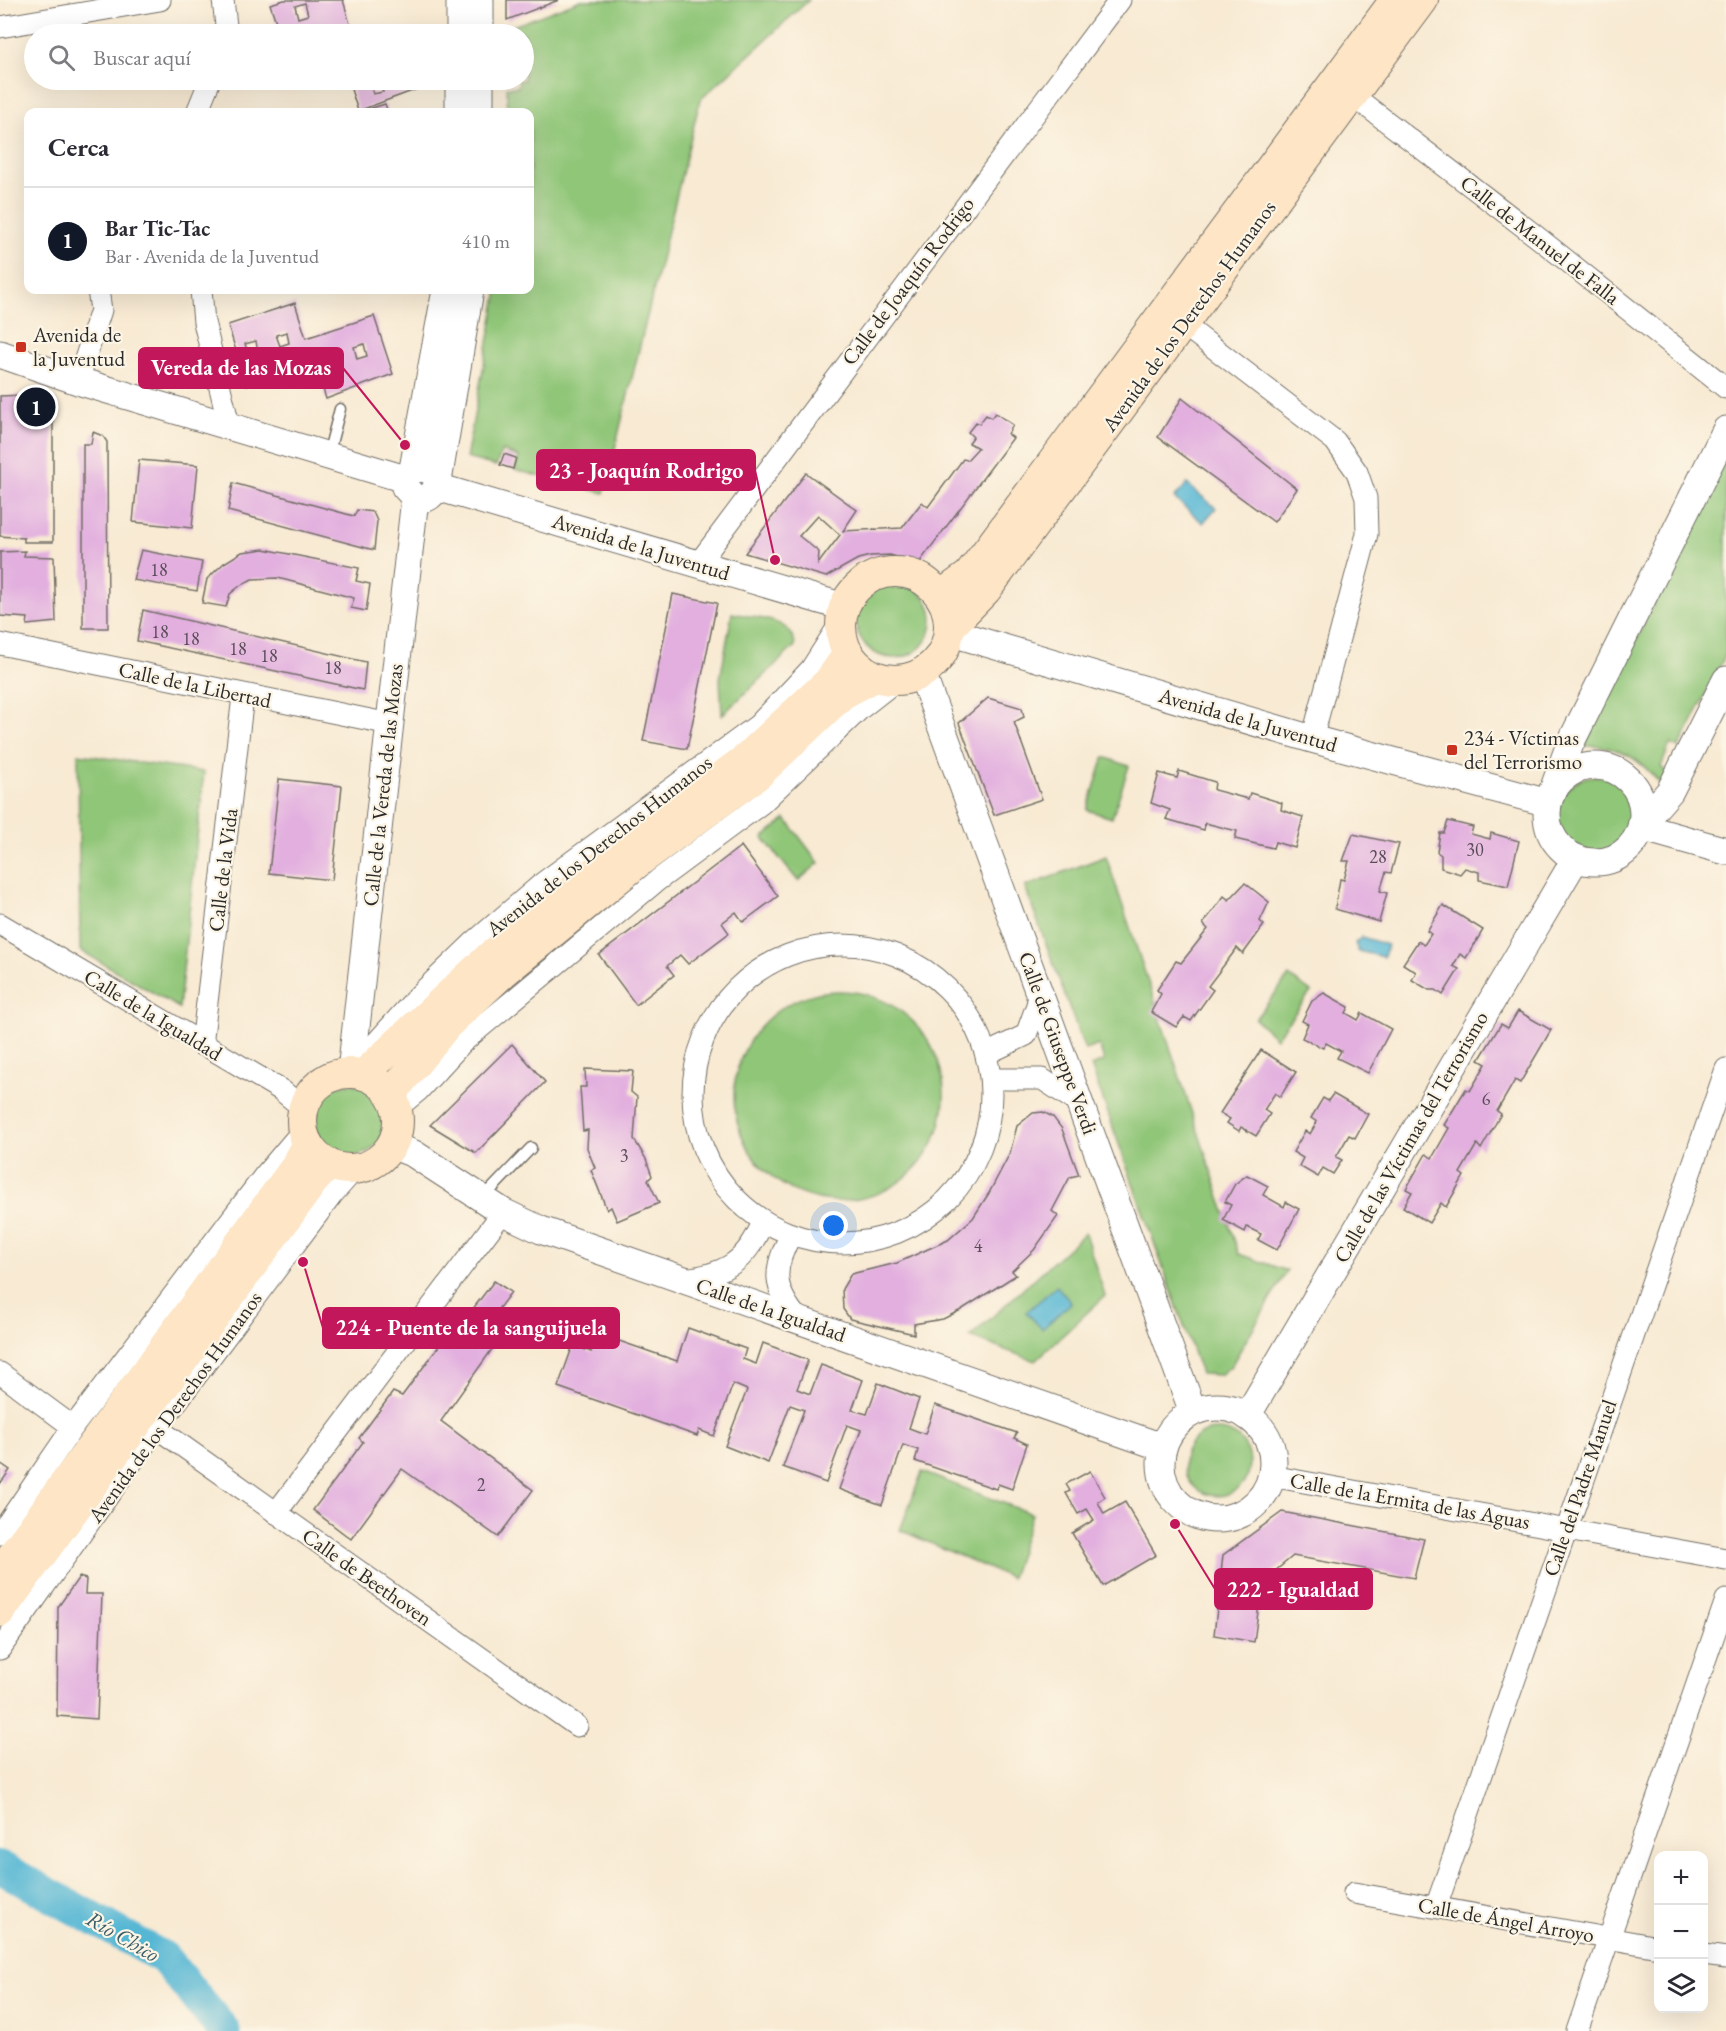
<!DOCTYPE html>
<html lang="es">
<meta charset="utf-8">
<style>
body{margin:0;font-family:"EB Garamond",serif;background:#f7f7f7;color:#2b2b33}
.controls{position:absolute;right:18px;bottom:18px;display:grid;overflow:hidden;border-radius:12px;box-shadow:0 6px 24px #0002}
.controls button{width:54px;height:54px;display:grid;place-items:center;padding:0;border:0;border-bottom:2px solid #e1e1e2;background:#fff;color:#2b2b33;font:30px sans-serif}
.you{position:absolute;left:834px;top:1226px;width:21px;height:21px;margin:-15px;border:4px solid #fff;border-radius:50%;background:#1a73e8;box-shadow:0 0 0 9px #1a73e833}
.badge{display:grid;place-items:center;width:39px;height:39px;border-radius:50%;background:#111827;color:#fff;font-size:20px;font-weight:700}
.pin{position:absolute;translate:-50% -50%;border:3px solid #fff;box-shadow:0 2px 6px #0006}
.list{margin:0;padding:0;list-style:none}
h2{display:flex;justify-content:space-between;align-items:center;height:78px;margin:0;padding:0 24px;font-size:26px}
h2 small{font-size:20px;font-weight:400;color:#7c7c81}
.list li{display:grid;grid-template-columns:39px 1fr auto;gap:18px;align-items:center;box-sizing:border-box;height:108px;padding:0 24px;border-top:2px solid #e1e1e2}
.list b{display:block;font-size:22px;white-space:nowrap}
.list p{margin:0;font-size:20px;white-space:nowrap;color:#7c7c81}
.list em{font-size:20px;font-style:normal;color:#7c7c81}
.icon{flex:none;width:33px;height:33px;fill:none;stroke:currentColor;stroke-width:2;stroke-linecap:round;stroke-linejoin:round}
.map{position:relative;flex:none;width:1726px;height:2031px;overflow:hidden}
.search{position:absolute;background:#fff;box-shadow:0 6px 24px #0002;left:24px;top:24px;width:510px;height:66px;display:flex;align-items:center;gap:15px;box-sizing:border-box;padding:0 21px;border-radius:33px;color:#7c7c81;font-size:22px}
.panel{position:absolute;background:#fff;box-shadow:0 6px 24px #0002;left:24px;top:108px;width:510px;height:186px;border-radius:12px}
.map>svg:first-child{display:block}
</style>
<div class="map">
<svg width="1726" height="2031" viewBox="0 0 1726 2031">
<rect width="100%" height="100%" fill="#fcf5e5"/>
<filter id="ink" filterUnits="userSpaceOnUse"><feTurbulence type="fractalNoise" baseFrequency=".0167" numOctaves="2"/><feDisplacementMap in="SourceGraphic" scale="12" xChannelSelector="R" yChannelSelector="G"/><feConvolveMatrix kernelMatrix="1 2 1 2 8 2 1 2 1" color-interpolation-filters="sRGB"/></filter>
<filter id="wash" filterUnits="userSpaceOnUse"><feTurbulence type="fractalNoise" baseFrequency=".008" numOctaves="4" result="noise"/><feDisplacementMap in="SourceGraphic" scale="24" xChannelSelector="R" yChannelSelector="G"/><feGaussianBlur stdDeviation="1.35" result="paint"/><feColorMatrix in="noise" values="0 0 0 0 0 0 0 0 0 0 0 0 0 0 0 0 0 1.4 0 .05"/><feComposite in="paint" operator="in"/></filter>
<g filter="url(#wash)">
<rect width="100%" height="100%" fill="#f8ead3"/>
<g fill="#90c678" stroke="#5e7852" stroke-width="1.5">
<polygon points="581,0 809,0 700,100 604,493 515,470 519,457 502,451 496,466 466,458 498,290 530,290 530,112 507,112 507,87 518,87 519,80 524,80 524,34 507,34 508,28"/>
<path d="M1726,457V654L1679,748L1670,744L1661,767L1667,772L1661,785C1640,758 1619,745 1584,746Z"/>
<circle cx="894" cy="620" r="38"/>
<path d="M732,613C755,618 794,618 795,646L722,715L720,679Z"/>
<polygon points="78,754 204,772 179,1008 80,950"/>
<polygon points="1104,757 1129,766 1112,818 1087,810"/>
<circle cx="1596" cy="814" r="38"/>
<polygon points="786,819 819,863 798,881 763,838"/>
<polygon points="1106,856 1239,1254 1287,1271 1231,1366 1220,1375 1201,1374 1091,1066 1104,1061 1099,1045 1085,1050 1025,887"/>
<polygon points="1289,976 1311,992 1276,1038 1255,1019"/>
<circle cx="839" cy="1096" r="105"/>
<circle cx="350" cy="1120" r="36"/>
<polygon points="1085,1233 1105,1296 1035,1361 970,1337"/>
<circle cx="1217" cy="1463" r="33"/>
<polygon points="922,1472 1032,1514 1011,1578 900,1530"/>
</g>
<g fill="#56b7d4" stroke="#407180" stroke-width="1.5">
<polygon points="1187,484 1216,508 1203,523 1174,498"/>
<polygon points="1362,937 1387,945 1384,957 1358,951 1355,943"/>
<polygon points="1057,1286 1071,1303 1042,1329 1026,1312"/>
</g>
<g fill="none" stroke-linecap="round" stroke-linejoin="round">
<polyline stroke="#56b7d4" stroke-width="33" points="0,1867 164,1958 224,2031"/>
</g>
<g id="blocks">
<g fill="#e2afdf" fill-rule="evenodd">
<path d="M284,0H343L353,34H280L270,4ZM305,3L308,15L298,18L295,6Z"/>
<polygon points="507,0 559,0 507,20"/>
<polygon points="348,80 380,80 370,83 373,94 383,92 380,80 421,80 423,87 358,111"/>
<polygon points="385,104 388,112 360,112"/>
<path d="M295,303L306,338L374,316L393,374L326,399L315,362L247,386L228,325ZM287,332L289,343L280,346L276,335ZM256,341L258,353L249,356L245,344ZM364,344L367,356L357,359L354,347ZM334,357L336,369L326,372L323,360Z"/>
<polygon points="26,395 25,400 53,403 53,542 24,542 24,538 0,536 0,396"/>
<polygon points="1182,398 1297,489 1274,522 1158,437"/>
<path d="M995,413L1013,425L1008,434L1013,438L919,563L890,555L870,556L858,559L826,577L745,553L806,473L857,510L843,531L902,528L922,502L928,507L963,459L967,460L978,448L969,443L973,437L968,432L976,422L979,424L986,415L991,418ZM818,515L840,535L818,564L819,552L799,536Z"/>
<polygon points="93,432 103,436 107,442 108,628 83,628 83,444 91,444"/>
<polygon points="504,454 516,458 513,469 500,465"/>
<polygon points="139,460 198,465 192,528 133,522"/>
<polygon points="233,483 354,516 357,510 373,512 377,521 374,550 228,511"/>
<polygon points="264,549 359,568 356,581 370,584 366,611 351,608 354,598 278,578 252,579 241,585 230,594 226,607 202,603 207,579 224,563 242,552"/>
<polygon points="141,550 202,562 197,591 133,580"/>
<polygon points="25,551 24,556 54,557 56,622 27,625 28,618 0,616 0,552"/>
<polygon points="673,594 717,603 687,749 643,741"/>
<polygon points="143,610 366,662 363,690 137,641"/>
<polygon points="988,698 1022,708 1024,717 1014,722 1042,799 994,815 959,723"/>
<polygon points="1179,771 1215,782 1214,790 1248,799 1250,793 1282,803 1281,810 1303,817 1295,848 1275,842 1273,848 1235,839 1237,831 1205,823 1204,830 1166,819 1170,810 1151,803 1159,773 1177,778"/>
<polygon points="279,779 342,786 332,880 269,873"/>
<polygon points="1448,821 1473,827 1471,834 1490,839 1491,833 1519,841 1508,886 1479,880 1479,872 1465,868 1460,874 1441,868 1441,855 1437,852 1440,833 1444,833"/>
<polygon points="1353,834 1399,844 1391,873 1386,872 1380,891 1387,893 1379,922 1335,909 1340,879 1344,880 1349,861 1343,861"/>
<polygon points="741,846 778,896 743,922 736,912 722,923 729,933 688,964 680,955 667,966 674,975 636,1005 599,955"/>
<polygon points="1245,883 1269,902 1260,921 1264,925 1243,954 1237,948 1208,986 1213,990 1191,1021 1184,1017 1176,1027 1151,1012 1161,994 1157,990 1176,961 1181,963 1208,929 1203,924 1224,896 1229,900"/>
<polygon points="1443,905 1483,930 1466,958 1460,954 1453,966 1459,969 1443,995 1436,990 1429,990 1412,980 1416,972 1403,964 1418,941 1424,945 1431,934 1427,931"/>
<polygon points="1324,993 1349,1007 1346,1013 1358,1020 1362,1013 1391,1029 1368,1073 1337,1058 1341,1051 1326,1043 1323,1048 1302,1038 1308,1024 1302,1021 1312,1001"/>
<polygon points="1518,1011 1551,1030 1520,1083 1515,1080 1497,1111 1501,1114 1481,1149 1477,1144 1460,1173 1464,1176 1446,1207 1441,1203 1429,1223 1403,1207 1412,1192 1406,1189 1426,1154 1432,1158 1449,1128 1444,1125 1461,1097 1466,1089 1470,1091 1486,1064 1479,1060 1501,1024 1508,1028"/>
<polygon points="512,1044 545,1082 476,1153 430,1125"/>
<polygon points="1261,1050 1296,1072 1280,1097 1275,1093 1264,1110 1270,1114 1256,1136 1241,1127 1239,1131 1227,1123 1230,1119 1220,1113"/>
<polygon points="585,1069 633,1071 631,1092 637,1097 634,1139 646,1159 652,1176 648,1180 659,1203 617,1221 611,1207 607,1210 591,1170 595,1168 587,1148 588,1130 583,1131 580,1087 586,1087"/>
<polygon points="1333,1094 1368,1114 1355,1138 1349,1135 1336,1157 1342,1160 1333,1174 1323,1168 1318,1177 1299,1166 1303,1158 1293,1152 1305,1131 1310,1134 1317,1122 1311,1118 1323,1098 1328,1101"/>
<polygon points="1043,1112 1053,1117 1062,1129 1079,1175 1070,1177 1052,1211 1058,1216 1034,1250 1012,1271 1016,1275 961,1310 943,1319 914,1324 914,1334 850,1319 843,1309 842,1289 851,1274 897,1263 948,1240 973,1218 989,1193 1010,1153 1017,1126 1033,1113"/>
<polygon points="1247,1175 1268,1186 1263,1195 1284,1207 1286,1202 1299,1209 1277,1250 1258,1240 1261,1234 1247,1227 1245,1232 1223,1220 1231,1205 1225,1202 1235,1184"/>
<polygon points="494,1281 511,1292 490,1320 479,1318 475,1321 500,1338 441,1421 533,1490 498,1537 402,1469 351,1539 313,1510 363,1442 359,1438 393,1392 402,1396 453,1327 457,1330"/>
<polygon points="688,1328 746,1349 743,1359 756,1364 763,1343 808,1360 797,1389 810,1394 821,1365 863,1380 852,1410 867,1414 878,1383 919,1399 909,1428 925,1434 935,1405 1017,1433 1014,1438 1027,1444 1012,1489 998,1484 996,1489 915,1461 918,1450 903,1445 882,1505 839,1489 861,1430 847,1425 826,1483 783,1467 804,1410 790,1405 768,1463 725,1446 747,1390 733,1384 714,1436 699,1430 697,1436 558,1387 573,1345 591,1352 599,1334 677,1361"/>
<polygon points="0,1463 10,1470 0,1484"/>
<polygon points="1090,1471 1105,1497 1098,1502 1104,1514 1125,1502 1156,1555 1103,1586 1072,1533 1094,1520 1087,1509 1078,1514 1066,1493 1070,1491 1066,1484"/>
<polygon points="1282,1512 1424,1539 1414,1578 1293,1556 1262,1582 1254,1642 1214,1635 1223,1555"/>
<polygon points="79,1577 86,1579 85,1594 102,1594 97,1719 57,1716 58,1607"/>
</g>
</g>
</g>
<g filter="url(#ink)">
<use href="#blocks" fill-opacity="0" stroke="#736e66" stroke-width="1.5"/>
<g fill="none" stroke-linecap="round" stroke-linejoin="round">
<g stroke="#736e66" stroke-width="13">
<g id="service">
<polyline points="328,455 340,409"/>
<polyline points="483,1198 531,1148"/>
</g>
</g>
<g stroke="#736e66" stroke-width="23">
<g id="minor">
<polyline points="223,0 227,34"/>
<polyline points="0,27 160,0"/>
<polyline points="1352,95 1541,240 1726,388"/>
<polyline points="197,112 210,80"/>
<polyline points="201,290 204,322 229,425"/>
<polyline points="1184,325 1335,441 1357,472 1366,498 1367,534 1312,739"/>
<polyline points="78,381 101,310 98,290"/>
<polyline points="698,564 1120,0"/>
<polyline points="0,644 390,724"/>
<polyline points="0,924 281,1090 303,1108"/>
<circle cx="842" cy="1094" r="149"/>
<polyline points="202,1045 243,696"/>
<polyline points="986,1054 1026,1035 1041,994"/>
<polyline points="364,1062 374,1045 418,996 473,943 544,882 758,725 811,669 841,622"/>
<polyline points="991,1079 1042,1079 1080,1104"/>
<polyline points="397,1108 419,1090 463,1042 658,880 762,803 860,709 897,680"/>
<path d="M791,1235C772,1269 773,1289 798,1319"/>
<path d="M683,1279C726,1274 746,1262 763,1222"/>
<polyline points="0,1373 73,1427"/>
<polyline points="157,1428 577,1726"/>
<polyline points="1271,1476 1726,1559"/>
<polyline points="276,1513 503,1212"/>
<polyline points="0,1534 73,1427 264,1176 303,1130"/>
<polyline points="0,1649 139,1452 332,1195 355,1169"/>
<polyline points="1354,1893 1658,1947"/>
<polyline points="1436,1907 1726,1069"/>
<polyline points="1704,1955 1726,1958"/>
<polyline points="1577,2031 1726,1600"/>
</g>
</g>
<g stroke="#736e66" stroke-width="29">
<g id="tertiary">
<polyline points="460,34 460,0"/>
<polyline points="480,34 480,0"/>
<polyline points="459,112 459,80"/>
<polyline points="480,112 480,80"/>
<polyline points="0,354 78,381 405,479"/>
<polyline points="413,469 446,290"/>
<path d="M437,477L427,468L413,469L405,479V487L415,498C427,500 431,497 437,487L470,290"/>
<polyline points="437,487 844,607"/>
<polyline points="949,632 1312,739 1548,803"/>
<polyline points="922,674 1193,1412"/>
<circle cx="1595" cy="814" r="48"/>
<polyline points="1552,793 1570,744 1726,430"/>
<polyline points="1642,823 1670,791 1726,680"/>
<polyline points="1641,827 1726,851"/>
<polyline points="351,1072 415,498"/>
<polyline points="392,1145 414,1154 503,1212 541,1230 1162,1447"/>
<circle cx="1217" cy="1463" r="56"/>
<polyline points="1247,1416 1576,858"/>
</g>
</g>
<g stroke="#736e66" stroke-width="32">
<g id="secondary">
<circle cx="895" cy="626" r="54"/>
<polyline points="940,596 969,575 1395,0"/>
<polyline points="950,627 986,590 1423,0"/>
<circle cx="350" cy="1121" r="48"/>
<polyline points="364,1074 489,957 627,845 744,760 828,682 848,654"/>
<polyline points="391,1094 447,1025 503,973 640,861 758,775 843,694 875,677"/>
<polyline points="0,1572 295,1167 308,1144"/>
<polyline points="0,1612 313,1182 329,1164"/>
</g>
</g>
<use href="#service" stroke="#fff" stroke-width="10"/>
<use href="#minor" stroke="#fff" stroke-width="21"/>
<use href="#tertiary" stroke="#fff" stroke-width="27"/>
<use href="#secondary" stroke="#fde5c5" stroke-width="30"/>
</g>
</g>
<g fill="#c8321e" stroke="#fcf5e5" stroke-width="2">
<rect x="15" y="341" width="12" height="12" rx="3"/>
<rect x="1446" y="744" width="12" height="12" rx="3"/>
</g>
<g text-anchor="middle" stroke-width="4.5" stroke-linejoin="round" paint-order="stroke">
<g font-size="18" fill="#594c58">
<text x="159" y="576">18</text>
<text x="160" y="638">18</text>
<text x="191" y="645">18</text>
<text x="238" y="655">18</text>
<text x="269" y="662">18</text>
<text x="333" y="674">18</text>
<text x="1475" y="856">30</text>
<text x="1378" y="863">28</text>
<text x="1486" y="1105">6</text>
<text x="624" y="1162">3</text>
<text x="978" y="1252">4</text>
<text x="481" y="1491">2</text>
</g>
<g font-size="21" fill="#2b2b2b" stroke="#fcf5e5">
<text transform="translate(1540 240) rotate(38)" y="7">Calle de Manuel de Falla</text>
<text transform="translate(908 281) rotate(-53)" y="7">Calle de Joaquín Rodrigo</text>
<text transform="translate(1189 316) rotate(-54)" y="7">Avenida de los Derechos Humanos</text>
<text transform="translate(641 547) rotate(17)" y="7">Avenida de la Juventud</text>
<text transform="translate(195 685) rotate(12)" y="7">Calle de la Libertad</text>
<text transform="translate(1248 720) rotate(16)" y="7">Avenida de la Juventud</text>
<text transform="translate(383 785) rotate(-84)" y="7">Calle de la Vereda de las Mozas</text>
<text transform="translate(599 846) rotate(-38)" y="7">Avenida de los Derechos Humanos</text>
<text transform="translate(223 870) rotate(-83)" y="7">Calle de la Vida</text>
<text transform="translate(153 1015) rotate(31)" y="7">Calle de la Igualdad</text>
<text transform="translate(1058 1043) rotate(70)" y="7">Calle de Giuseppe Verdi</text>
<text transform="translate(1411 1137) rotate(-60)" y="7">Calle de las Víctimas del Terrorismo</text>
<text transform="translate(771 1310) rotate(19)" y="7">Calle de la Igualdad</text>
<text transform="translate(175 1407) rotate(-54)" y="7">Avenida de los Derechos Humanos</text>
<text transform="translate(1580 1488) rotate(-71)" y="7">Calle del Padre Manuel</text>
<text transform="translate(1410 1501) rotate(10)" y="7">Calle de la Ermita de las Aguas</text>
<text transform="translate(367 1577) rotate(35)" y="7">Calle de Beethoven</text>
<text transform="translate(1506 1920) rotate(10)" y="7">Calle de Ángel Arroyo</text>
</g>
<g font-size="21" fill="#2b2b2b" stroke="#fcf5e5" text-anchor="start">
<text x="33" y="342">Avenida de<tspan x="33" dy="24">la Juventud</tspan></text>
<text x="1464" y="745">234 - Víctimas<tspan x="1464" dy="24">del Terrorismo</tspan></text>
</g>
<g font-size="22" font-style="italic" fill="#3a5c66" stroke="#fcf5e5">
<text transform="translate(123 1936) rotate(30)" y="8">Río Chico</text>
</g>
</g>
<path fill="none" stroke="#c2185b" stroke-width="2" d="M405 445L343 368M775 560L755 470M303 1262L323 1328M1175 1524L1215 1589"/>
<g fill="#c2185b" stroke="#fcf5e5" stroke-width="2">
<circle cx="405" cy="445" r="6"/>
<circle cx="775" cy="560" r="6"/>
<circle cx="303" cy="1262" r="6"/>
<circle cx="1175" cy="1524" r="6"/>
</g>
<g fill="#c2185b" stroke="#c2185b" stroke-width="2">
<rect x="139" y="348" width="204" height="40" rx="6"/>
<rect x="537" y="450" width="218" height="40" rx="6"/>
<rect x="323" y="1308" width="296" height="40" rx="6"/>
<rect x="1215" y="1569" width="157" height="40" rx="6"/>
</g>
<g font-size="22" text-anchor="middle" font-weight="bold" fill="#fff">
<text x="241" y="375">Vereda de las Mozas</text>
<text x="646" y="478">23 - Joaquín Rodrigo</text>
<text x="471" y="1335">224 - Puente de la sanguijuela</text>
<text x="1293" y="1597">222 - Igualdad</text>
</g>
</svg>
<div class="controls">
<button>+</button>
<button>−</button>
<button><svg class="icon" aria-label="layers" viewBox="0 0 24 24"><path d="M12 4l9 5-9 5-9-5zM3 14l9 5 9-5"/></svg></button>
</div>
<div class="you"></div>
<div class="pin badge" style="left:36px;top:407px">1</div>
<div class="search"><svg class="icon" aria-label="search" viewBox="0 0 24 24"><circle cx="10" cy="10" r="6"/><path d="M15 15l6 6"/></svg>Buscar aquí</div>
<section class="panel">
<h2>Cerca<small></small></h2>
<ul class="list">
<li><span class="badge">1</span><div><b>Bar Tic-Tac</b><p>Bar · Avenida de la Juventud</p></div><em>410 m</em></li>
</ul>
</section>
</div>
